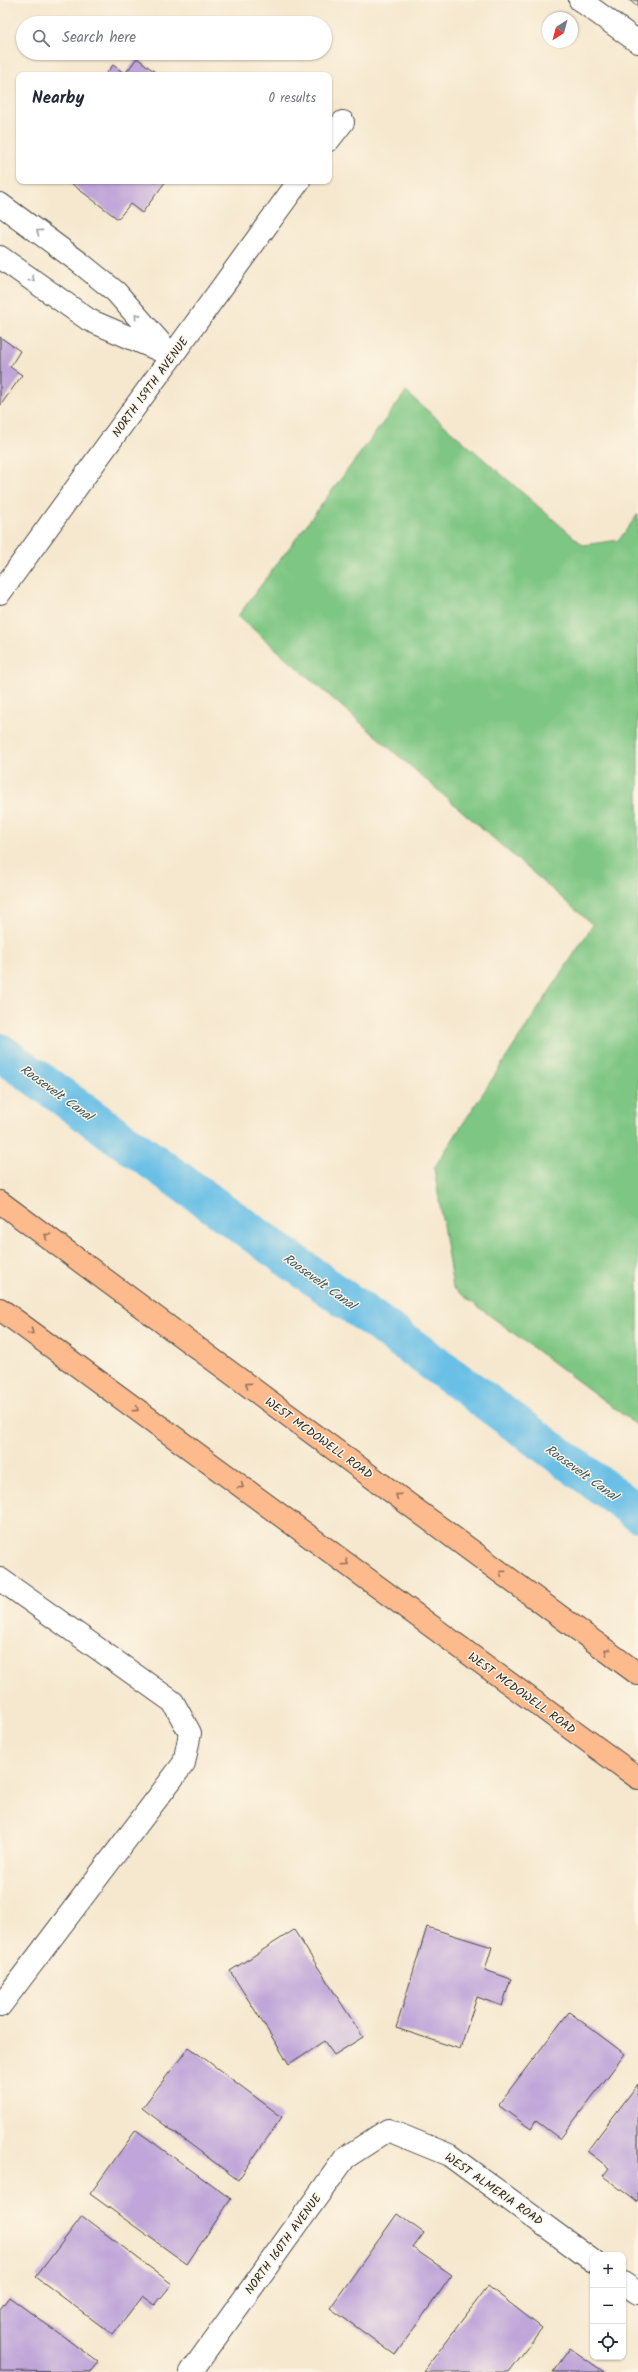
<!DOCTYPE html>
<meta charset="utf-8">
<style>
body{margin:0;font-family:Kalam,sans-serif;background:#f6f6f7;color:#1f2937}
.controls{position:absolute;right:12px;bottom:12px;display:grid;overflow:hidden;border-radius:8px;box-shadow:0 1px 3px #0004}
.controls button{width:36px;height:36px;display:grid;place-items:center;padding:0;border:0;border-bottom:1px solid #e0e1e3;background:#fff;color:#1f2937;font:20px sans-serif}
.compass{position:absolute;left:542px;top:12px;width:36px;height:36px;border-radius:50%;background:#fff;box-shadow:0 1px 3px #0004;rotate:216deg}
.list{margin:0;padding:0;list-style:none}
h2{display:flex;justify-content:space-between;align-items:center;height:52px;margin:0;padding:0 16px;font-size:17px}
h2 small{font-size:13px;font-weight:400;color:#747a83}
.icon{flex:none;width:22px;height:22px;fill:none;stroke:currentColor;stroke-width:2;stroke-linecap:round;stroke-linejoin:round}
.map{position:relative;flex:none;width:638px;height:2372px;overflow:hidden}
.search{position:absolute;background:#fff;box-shadow:0 1px 3px #0004;left:16px;top:16px;width:316px;height:44px;display:flex;align-items:center;gap:10px;box-sizing:border-box;padding:0 14px;border-radius:22px;color:#747a83;font-size:15px}
.panel{position:absolute;background:#fff;box-shadow:0 1px 3px #0004;left:16px;top:72px;width:316px;height:112px;border-radius:8px}
.map>svg:first-child{display:block}
</style>
<div class="map">
<svg width="638" height="2372" viewBox="0 0 638 2372">
<rect width="100%" height="100%" fill="#fcf5e5"/>
<filter id="ink" filterUnits="userSpaceOnUse"><feTurbulence type="fractalNoise" baseFrequency=".025" numOctaves="2"/><feDisplacementMap in="SourceGraphic" scale="8" xChannelSelector="R" yChannelSelector="G"/><feConvolveMatrix kernelMatrix="1 2 1 2 8 2 1 2 1" color-interpolation-filters="sRGB"/></filter>
<filter id="wash" filterUnits="userSpaceOnUse"><feTurbulence type="fractalNoise" baseFrequency=".012" numOctaves="4" result="noise"/><feDisplacementMap in="SourceGraphic" scale="16" xChannelSelector="R" yChannelSelector="G"/><feGaussianBlur stdDeviation="0.9" result="paint"/><feColorMatrix in="noise" values="0 0 0 0 0 0 0 0 0 0 0 0 0 0 0 0 0 1.4 0 .05"/><feComposite in="paint" operator="in"/></filter>
<g filter="url(#wash)">
<rect width="100%" height="100%" fill="#f6e8cf"/>
<polygon fill="#7ec683" stroke="#547857" points="406,392 583,545 619,540 638,514 638,1426 453,1288 434,1168 593,925 238,616"/>
<g fill="none" stroke-linecap="round" stroke-linejoin="round">
<polyline stroke="#69bfe6" stroke-width="38" points="0,1052 417,1351 638,1513"/>
</g>
<g id="blocks">
<g fill="#bfa5d9">
<polygon points="629,0 638,0 638,7"/>
<polygon points="137,58 159,75 105,75 113,65 125,74"/>
<polygon points="68,181 166,181 142,213 130,204 118,219"/>
<polygon points="0,337 20,351 10,367 22,375 0,406"/>
<polygon points="427,1927 492,1947 485,1970 511,1979 502,2006 477,1997 460,2049 396,2028"/>
<polygon points="294,1930 363,2037 334,2055 324,2041 289,2064 230,1971"/>
<polygon points="569,2012 625,2054 560,2139 536,2121 531,2129 498,2105"/>
<polygon points="189,2047 282,2117 238,2180 142,2108"/>
<polygon points="638,2084 638,2200 637,2202 603,2176 609,2168 587,2151"/>
<polygon points="136,2130 231,2199 187,2264 90,2194"/>
<polygon points="397,2214 424,2233 413,2248 452,2275 395,2355 330,2308"/>
<polygon points="82,2216 172,2284 155,2305 143,2296 113,2335 36,2277"/>
<polygon points="488,2286 542,2328 509,2372 423,2372"/>
<polygon points="9,2297 98,2362 90,2372 0,2371 0,2309"/>
<polygon points="570,2348 604,2372 553,2372"/>
</g>
</g>
</g>
<g filter="url(#ink)">
<use href="#blocks" fill-opacity="0" stroke="#494744" stroke-width="1"/>
<g fill="none" stroke-linecap="round" stroke-linejoin="round">
<g stroke="#494744" stroke-width="24">
<g id="minor">
<polyline points="580,0 638,42"/>
<polyline points="329,140 343,122"/>
<polyline points="0,204 79,262 116,292 172,356"/>
<polyline points="0,257 89,320 168,354"/>
<polyline points="0,593 299,181"/>
<polyline points="0,1579 173,1702 190,1733 184,1763 0,2006"/>
<polyline points="623,2283 638,2293"/>
<polyline points="191,2372 345,2158 388,2130 449,2155 593,2261"/>
</g>
</g>
<g stroke="#494744" stroke-width="24">
<g id="major">
<polyline points="0,1202 638,1674"/>
<polyline points="0,1309 638,1778"/>
</g>
</g>
<use href="#minor" stroke="#fff" stroke-width="22"/>
<use href="#major" stroke="#fcba8d" stroke-width="22"/>
</g>
<defs><path id="oneway-chevron" d="M-2-3.5L2.5 0L-2 3.5" fill="none" stroke-width="1.6" stroke-linecap="round" stroke-linejoin="round"/></defs>
<g stroke="#a0a0a0">
<use href="#oneway-chevron" transform="translate(39 232) rotate(-144)"/>
<use href="#oneway-chevron" transform="translate(32 279) rotate(36)"/>
<use href="#oneway-chevron" transform="translate(137 316) rotate(-132)"/>
</g>
<g stroke="#94725c">
<use href="#oneway-chevron" transform="translate(47 1236) rotate(-144)"/>
<use href="#oneway-chevron" transform="translate(31 1332) rotate(36)"/>
<use href="#oneway-chevron" transform="translate(248 1385) rotate(-144)"/>
<use href="#oneway-chevron" transform="translate(136 1409) rotate(36)"/>
<use href="#oneway-chevron" transform="translate(241 1486) rotate(36)"/>
<use href="#oneway-chevron" transform="translate(398 1496) rotate(-144)"/>
<use href="#oneway-chevron" transform="translate(346 1563) rotate(36)"/>
<use href="#oneway-chevron" transform="translate(502 1573) rotate(-144)"/>
<use href="#oneway-chevron" transform="translate(607 1651) rotate(-144)"/>
</g>
</g>
<g text-anchor="middle" stroke-width="3" stroke-linejoin="round" paint-order="stroke">
<g font-size="12" fill="#2b2b2b" stroke="#fcf5e5">
<text transform="translate(150 387) rotate(-54)" y="4">NORTH 159TH AVENUE</text>
<text transform="translate(319 1438) rotate(36)" y="4">WEST MCDOWELL ROAD</text>
<text transform="translate(522 1693) rotate(36)" y="4">WEST MCDOWELL ROAD</text>
<text transform="translate(494 2189) rotate(35)" y="4">WEST ALMERIA ROAD</text>
<text transform="translate(283 2244) rotate(-54)" y="4">NORTH 160TH AVENUE</text>
</g>
<g font-size="13" font-style="italic" fill="#3e5763" stroke="#fcf5e5">
<text transform="translate(57 1092) rotate(36)" y="5">Roosevelt Canal</text>
<text transform="translate(320 1281) rotate(36)" y="5">Roosevelt Canal</text>
<text transform="translate(582 1472) rotate(36)" y="5">Roosevelt Canal</text>
</g>
</g>
</svg>
<div class="controls">
<button>+</button>
<button>−</button>
<button><svg class="icon" aria-label="locate" viewBox="0 0 24 24"><circle cx="12" cy="12" r="6"/><path d="M12 2v4M12 18v4M2 12h4M18 12h4"/></svg></button>
</div>
<svg class="compass" viewBox="-18 -18 36 36"><path d="M0-13l5 13h-10z" fill="#e53935"/><path d="M0 13l5-13h-10z" fill="#747a83"/></svg>
<div class="search"><svg class="icon" aria-label="search" viewBox="0 0 24 24"><circle cx="10" cy="10" r="6"/><path d="M15 15l6 6"/></svg>Search here</div>
<section class="panel">
<h2>Nearby<small>0 results</small></h2>
<ul class="list">
</ul>
</section>
</div>
